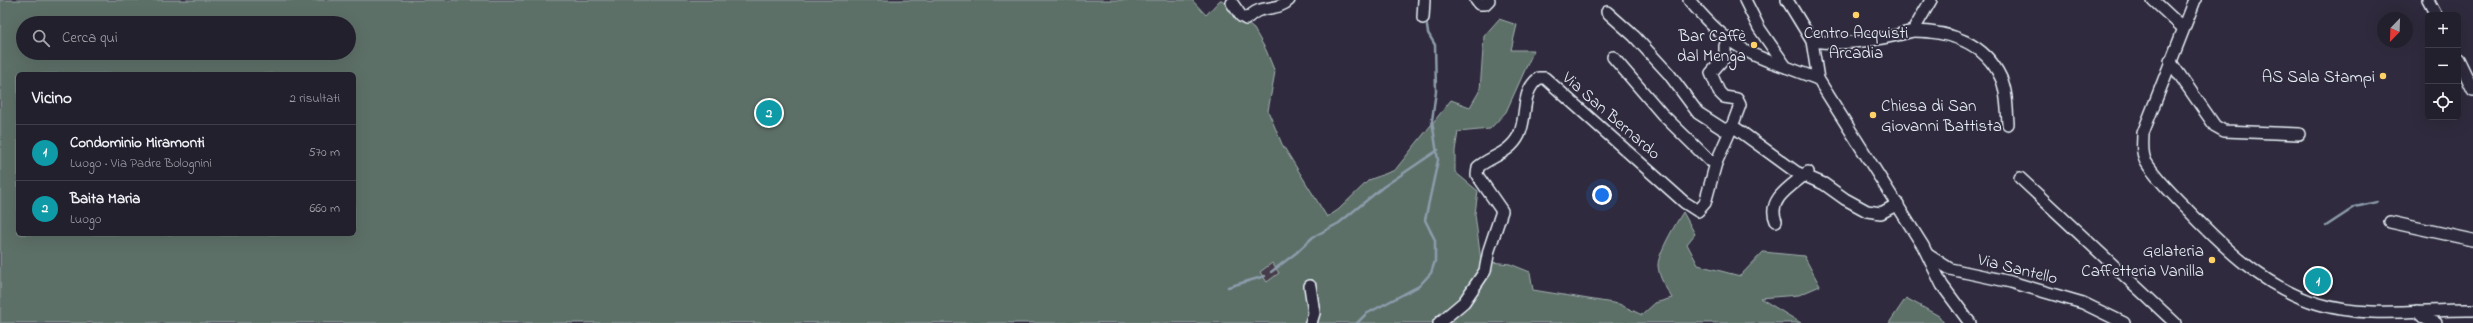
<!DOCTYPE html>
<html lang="it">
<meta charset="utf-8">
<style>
body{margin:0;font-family:"Indie Flower",sans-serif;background:#2b2836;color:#f1f3f6}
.controls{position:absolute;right:12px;top:12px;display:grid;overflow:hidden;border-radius:6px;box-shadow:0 4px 16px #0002}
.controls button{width:36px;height:36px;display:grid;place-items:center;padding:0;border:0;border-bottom:1px solid #403e4a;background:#23202e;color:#f1f3f6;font:20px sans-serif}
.compass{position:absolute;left:2377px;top:12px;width:36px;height:36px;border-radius:50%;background:#23202e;box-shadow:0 4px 16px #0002;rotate:203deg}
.you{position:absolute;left:1602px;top:195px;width:14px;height:14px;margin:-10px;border:3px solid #fff;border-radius:50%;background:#1a73e8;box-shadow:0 0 0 6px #1a73e833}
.badge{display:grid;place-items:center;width:26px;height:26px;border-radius:50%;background:#2563eb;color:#fff;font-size:13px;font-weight:700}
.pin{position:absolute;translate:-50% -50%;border:2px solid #fff;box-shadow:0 1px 4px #0006}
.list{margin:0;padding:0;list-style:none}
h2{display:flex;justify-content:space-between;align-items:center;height:52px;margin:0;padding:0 16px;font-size:17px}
h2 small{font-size:13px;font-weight:400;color:#a3a3aa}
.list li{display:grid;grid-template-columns:26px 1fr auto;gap:12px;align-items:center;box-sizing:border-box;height:56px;padding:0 16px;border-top:1px solid #403e4a}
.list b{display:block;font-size:15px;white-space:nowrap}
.list p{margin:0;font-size:13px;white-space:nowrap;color:#a3a3aa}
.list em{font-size:13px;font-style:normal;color:#a3a3aa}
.icon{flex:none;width:22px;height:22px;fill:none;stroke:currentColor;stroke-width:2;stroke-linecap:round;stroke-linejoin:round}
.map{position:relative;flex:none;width:2473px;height:323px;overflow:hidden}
.search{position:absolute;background:#23202e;box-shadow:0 4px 16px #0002;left:16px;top:16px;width:340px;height:44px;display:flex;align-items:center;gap:10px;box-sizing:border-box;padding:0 14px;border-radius:22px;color:#a3a3aa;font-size:15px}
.panel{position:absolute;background:#23202e;box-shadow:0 4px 16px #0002;left:16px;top:72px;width:340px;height:164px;border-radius:6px}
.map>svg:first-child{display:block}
</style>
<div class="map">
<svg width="2473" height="323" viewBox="0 0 2473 323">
<rect width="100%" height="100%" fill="#2f2a3d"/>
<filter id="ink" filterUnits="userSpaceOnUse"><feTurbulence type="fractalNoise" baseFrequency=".025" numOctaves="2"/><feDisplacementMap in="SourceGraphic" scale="8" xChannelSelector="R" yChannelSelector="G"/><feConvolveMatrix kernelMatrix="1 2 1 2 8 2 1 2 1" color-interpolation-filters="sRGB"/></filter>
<g filter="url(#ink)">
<polygon fill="#443a4a" points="1272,263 1279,273 1267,282 1260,272"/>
<g fill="#5d6f67" stroke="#a2b0b0" fill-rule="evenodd">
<path d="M0,0H1192L1206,15L1220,0H1222L1230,9L1254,29L1266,50L1275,72L1268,111L1282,144L1327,217L1338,210L1369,180L1395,170L1451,100L1470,107L1480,90L1484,36L1499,19L1517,25L1511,50H1534L1506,112L1490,129L1458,132L1455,151V172L1478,191L1475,214L1481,261L1510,264L1530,272L1533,290L1619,304L1642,315L1655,303L1672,298C1666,288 1659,278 1658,266C1657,255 1676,223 1683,212L1695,234L1687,244L1698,265L1740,276L1763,252L1804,256L1820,286L1799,295L1760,298L1801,323H0ZM23,23H349V53H23ZM18,74H354V234H18ZM1272,263L1279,273L1267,282L1260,272Z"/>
<polygon points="1906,298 1939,316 1944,323 1889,323"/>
</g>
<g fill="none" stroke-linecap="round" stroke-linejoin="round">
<g stroke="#8c9cab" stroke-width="2.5">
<polyline points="2326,226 2355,207 2377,202"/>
<polyline points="1271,272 1296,253 1313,237 1339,223 1383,187 1438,150"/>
<polyline points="1228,287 1265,276"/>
<polyline points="1357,323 1366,314 1419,286 1431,273 1435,261 1435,240 1425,220 1438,160 1432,121 1436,91 1435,45 1428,33 1426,20"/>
</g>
<g stroke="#e8f1f8" stroke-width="14">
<g id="minor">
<polyline points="1476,0 1479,4 1485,4 1489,0"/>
<path d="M1689,0C1719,36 1740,53 1786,67"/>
<polyline points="1745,0 1759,28 1786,67 1818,79 1923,246 1942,285 1970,323"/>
<polyline points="1787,0 1812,41 1818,79"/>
<polyline points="2153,0 2183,28"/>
<path d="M2195,0L2143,133C2143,143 2141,153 2146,162C2155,177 2174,196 2186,208C2224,248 2265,288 2319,304C2367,319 2424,309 2473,310"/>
<polyline points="2428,0 2436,15"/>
<path d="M1232,3L1241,16L1246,19C1250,16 1255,11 1260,10C1271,7 1281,8 1289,0"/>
<polyline points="1607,12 1634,36 1669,74 1698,113 1723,129 1731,129 1740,105 1737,99 1724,97 1719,92 1711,73 1725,57 1725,46 1729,39"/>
<polyline points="1423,18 1424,0"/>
<path d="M1913,31C1950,31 1985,43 2001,78C2007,91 2007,110 2008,124"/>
<path d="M1812,41C1846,46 1880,40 1913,31L1931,0"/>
<polyline points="1613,57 1662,114 1709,160 1716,163"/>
<polyline points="2458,59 2473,90"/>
<polyline points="2170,61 2215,126 2224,131 2299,134"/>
<polyline points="2020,178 2175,323"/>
<path d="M1776,221C1766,199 1793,185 1808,172"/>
<polyline points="2390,222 2473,240"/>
<polyline points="1928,255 1950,269 2011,282 2083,303 2124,323"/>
<polyline points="1310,286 1314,313 1311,323"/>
<polyline points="2417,311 2424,318 2436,323"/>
<path d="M1439,323L1464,302L1485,271L1489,250L1502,211L1477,175L1478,167C1492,156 1510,153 1519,135C1528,116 1520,92 1539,78H1545L1684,202L1698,211L1705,203L1716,163L1731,129H1737L1796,172L1824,184L1845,199L1867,211L1881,213L1898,204"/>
</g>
</g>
<use href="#minor" stroke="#2f2a3d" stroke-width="11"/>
</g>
</g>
<g fill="#ffd166" stroke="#2f2a3d" stroke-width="1.5">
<circle cx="1856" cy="15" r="4"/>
<circle cx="1754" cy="45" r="4"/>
<circle cx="2383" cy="76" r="4"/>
<circle cx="1873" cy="115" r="4"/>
<circle cx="2212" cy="260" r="4"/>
</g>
<g text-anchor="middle" stroke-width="3.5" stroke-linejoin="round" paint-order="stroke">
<g font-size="17" fill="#e8f1f8" stroke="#2f2a3d" text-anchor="end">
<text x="1856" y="38" text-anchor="middle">Centro Acquisti<tspan x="1856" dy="20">Arcadia</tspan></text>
<text x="1746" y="41">Bar Caffè<tspan x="1746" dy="20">dal Menga</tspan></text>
<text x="2375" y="82">AS Sala Stampi</text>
<text x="1881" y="111" text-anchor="start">Chiesa di San<tspan x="1881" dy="20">Giovanni Battista</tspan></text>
<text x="2204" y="256">Gelateria<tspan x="2204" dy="20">Caffetteria Vanilla</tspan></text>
</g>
<g font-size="17" fill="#e8f1f8" stroke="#2f2a3d">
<text transform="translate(1612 115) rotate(41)" y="6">Via San Bernardo</text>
<text transform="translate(2018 268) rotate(14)" y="6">Via Santello</text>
</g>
</g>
</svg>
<div class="controls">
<button>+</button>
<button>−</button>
<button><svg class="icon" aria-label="locate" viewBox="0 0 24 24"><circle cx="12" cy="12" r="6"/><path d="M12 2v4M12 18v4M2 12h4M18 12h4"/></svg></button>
</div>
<svg class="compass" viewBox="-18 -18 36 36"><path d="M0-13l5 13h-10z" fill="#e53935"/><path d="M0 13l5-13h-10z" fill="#a3a3aa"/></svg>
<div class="you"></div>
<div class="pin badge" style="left:2318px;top:281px;background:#0f9aa8">1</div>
<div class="pin badge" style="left:769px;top:113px;background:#0f9aa8">2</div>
<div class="search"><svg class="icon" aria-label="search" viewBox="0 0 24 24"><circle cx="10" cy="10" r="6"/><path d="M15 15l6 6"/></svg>Cerca qui</div>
<section class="panel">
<h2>Vicino<small>2 risultati</small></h2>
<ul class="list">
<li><span class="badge" style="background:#0f9aa8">1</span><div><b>Condominio Miramonti</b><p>Luogo · Via Padre Bolognini</p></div><em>570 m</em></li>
<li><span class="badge" style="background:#0f9aa8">2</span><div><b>Baita Maria</b><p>Luogo</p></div><em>660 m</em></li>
</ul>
</section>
</div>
